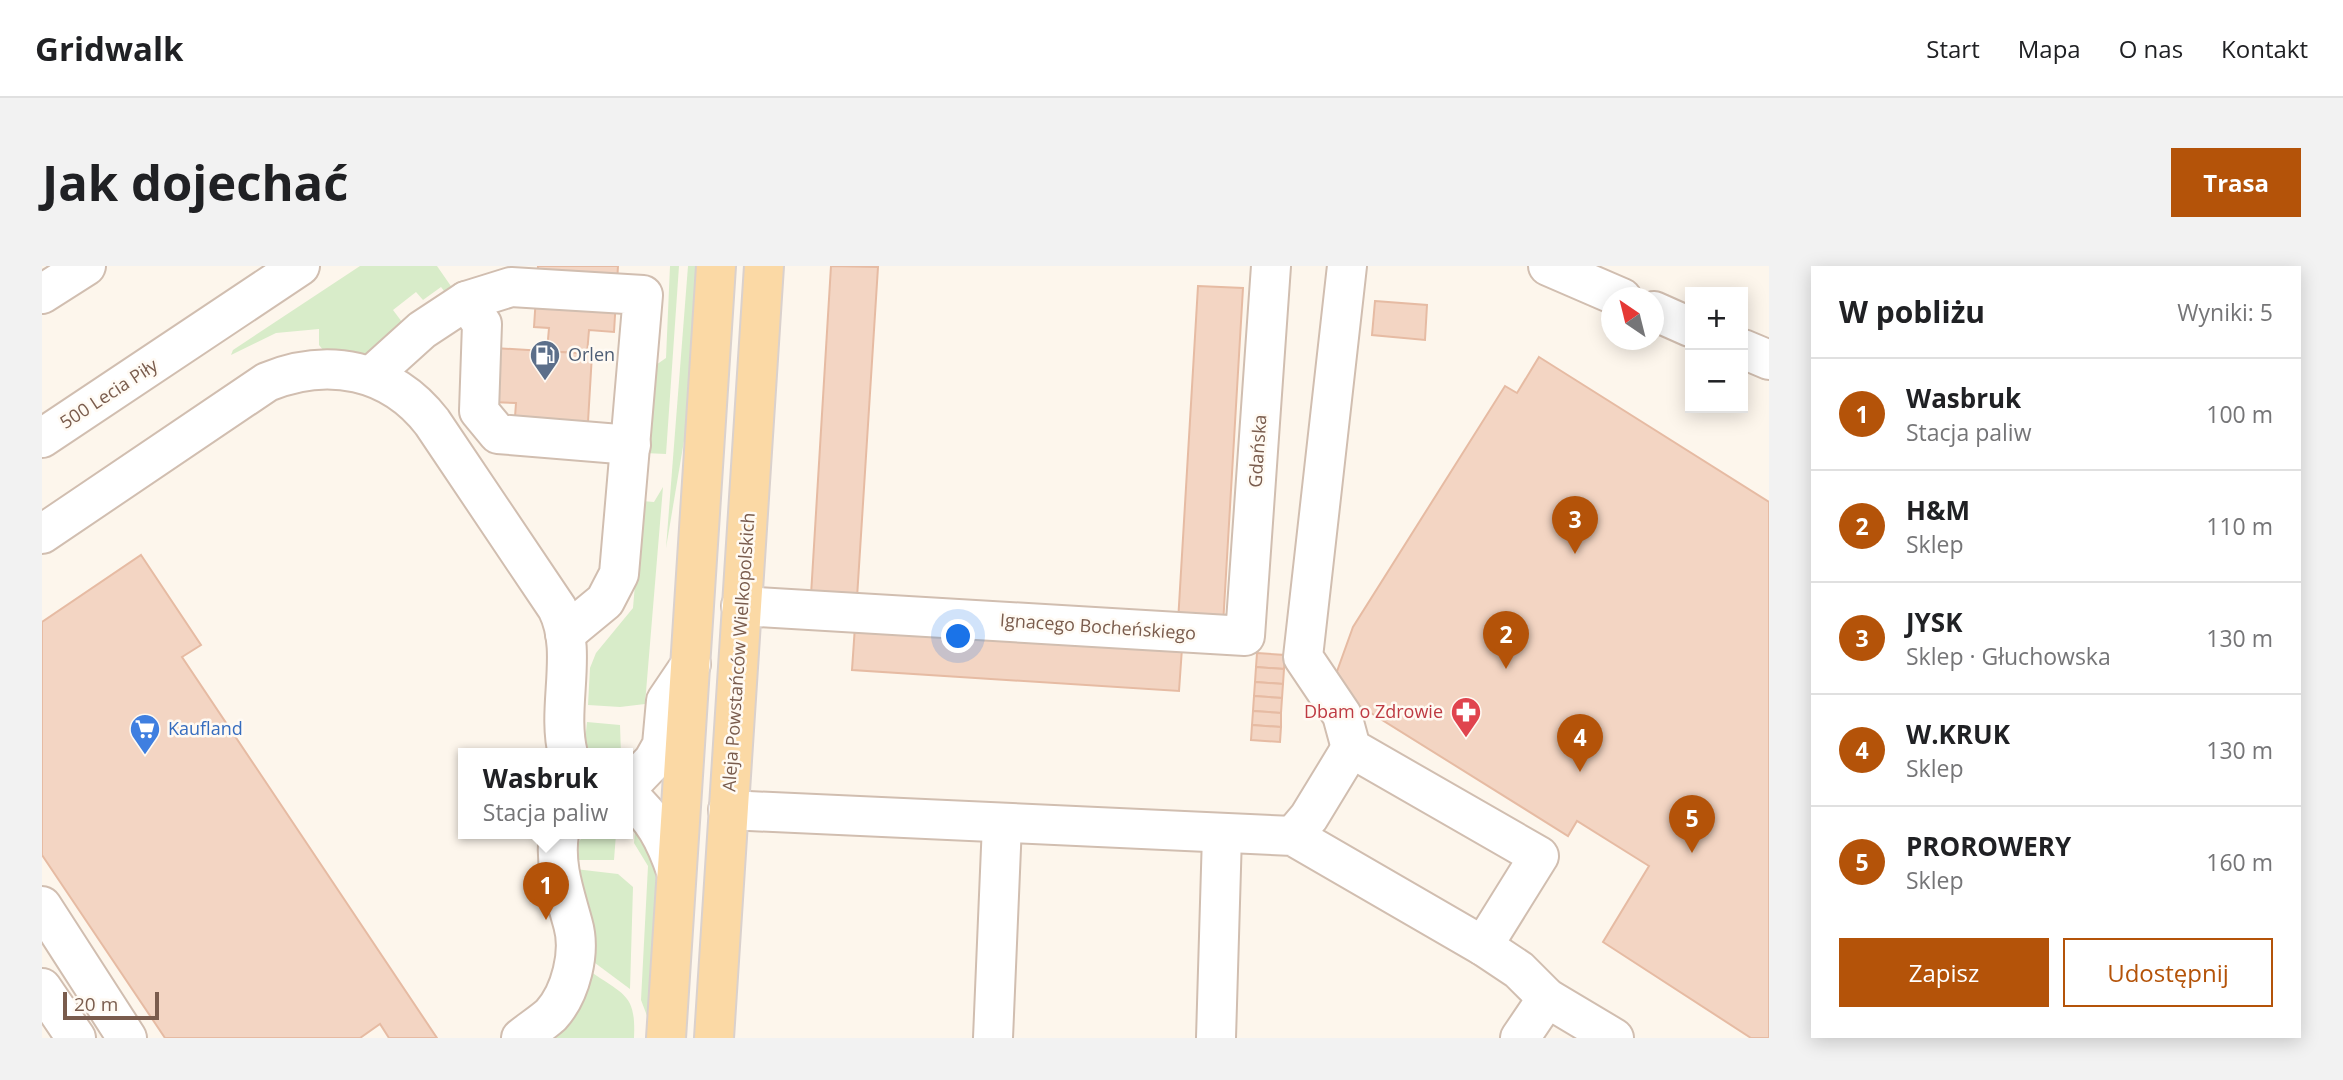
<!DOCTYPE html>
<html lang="pl">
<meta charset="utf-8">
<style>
body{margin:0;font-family:"Open Sans",sans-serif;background:#f2f2f2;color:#202124}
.controls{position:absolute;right:21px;top:21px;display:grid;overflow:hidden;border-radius:0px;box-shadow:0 4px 18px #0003}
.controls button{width:63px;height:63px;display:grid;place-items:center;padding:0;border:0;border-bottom:2px solid #e0e0e0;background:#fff;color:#202124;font:35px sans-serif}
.compass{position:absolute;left:1559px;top:21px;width:63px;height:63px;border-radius:50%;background:#fff;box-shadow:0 4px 18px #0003;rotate:325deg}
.scale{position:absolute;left:21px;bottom:18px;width:96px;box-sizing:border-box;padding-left:7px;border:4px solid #7a5c4d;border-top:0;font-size:19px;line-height:24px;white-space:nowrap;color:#7a5c4d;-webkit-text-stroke:5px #fffaf3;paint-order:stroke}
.you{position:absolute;left:917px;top:371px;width:24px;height:24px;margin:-18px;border:5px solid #fff;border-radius:50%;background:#1a73e8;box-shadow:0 0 0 10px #1a73e833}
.badge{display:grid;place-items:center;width:46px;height:46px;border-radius:50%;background:#b45309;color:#fff;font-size:23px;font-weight:700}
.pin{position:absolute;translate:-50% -58px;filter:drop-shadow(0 2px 4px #0008)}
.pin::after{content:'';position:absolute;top:37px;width:24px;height:21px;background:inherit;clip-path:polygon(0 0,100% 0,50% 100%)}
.popup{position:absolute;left:416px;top:482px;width:175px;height:91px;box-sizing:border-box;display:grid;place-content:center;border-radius:0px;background:#fff;filter:drop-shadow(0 2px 5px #0005);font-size:23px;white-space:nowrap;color:#757577}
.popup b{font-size:26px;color:#202124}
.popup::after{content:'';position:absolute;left:50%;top:100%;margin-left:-14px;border:14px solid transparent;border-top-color:#fff}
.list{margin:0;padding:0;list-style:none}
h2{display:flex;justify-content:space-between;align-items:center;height:91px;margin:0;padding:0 28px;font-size:30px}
h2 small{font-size:23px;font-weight:400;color:#757577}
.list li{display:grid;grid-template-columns:46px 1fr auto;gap:21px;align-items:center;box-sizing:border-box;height:112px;padding:0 28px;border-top:2px solid #e0e0e0}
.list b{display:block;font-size:26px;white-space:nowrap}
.list p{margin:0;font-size:23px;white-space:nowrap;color:#757577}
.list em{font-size:23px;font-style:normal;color:#757577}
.actions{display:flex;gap:14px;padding:21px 28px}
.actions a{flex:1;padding:16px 0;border:2px solid #b45309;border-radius:0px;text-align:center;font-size:24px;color:#b45309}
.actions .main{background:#b45309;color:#fff}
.map{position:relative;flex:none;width:1727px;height:772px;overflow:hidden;border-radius:0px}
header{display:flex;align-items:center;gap:42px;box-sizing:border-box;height:98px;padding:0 35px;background:#fff;border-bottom:2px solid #e0e0e0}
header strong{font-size:33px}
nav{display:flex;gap:38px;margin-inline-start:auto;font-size:24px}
.intro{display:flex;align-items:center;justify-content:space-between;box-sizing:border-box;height:168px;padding:0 42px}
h1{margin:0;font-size:49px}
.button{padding:18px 32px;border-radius:0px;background:#b45309;color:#fff;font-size:24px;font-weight:700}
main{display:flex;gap:42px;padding:0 42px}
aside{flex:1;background:#fff;border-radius:0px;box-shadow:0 4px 18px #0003}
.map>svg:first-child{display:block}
</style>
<header>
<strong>Gridwalk</strong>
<nav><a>Start</a><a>Mapa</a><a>O nas</a><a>Kontakt</a></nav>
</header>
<div class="intro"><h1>Jak dojechać</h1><a class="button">Trasa</a></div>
<main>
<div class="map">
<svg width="1727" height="772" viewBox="0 0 1727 772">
<rect width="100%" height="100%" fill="#fdf6ec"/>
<g fill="#d8ecc9">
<polygon points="318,0 395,0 413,26 406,30 399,21 381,34 374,26 351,44 363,60 317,92 286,90 277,79 277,63 234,67 189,89 191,84"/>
<polygon points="628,0 637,0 624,188 602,187 601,108 624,92"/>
<polygon points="646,0 656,0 646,151 624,282"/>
<polygon points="621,221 603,438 578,441 546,439 548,402 554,387 591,342 600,235 612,236"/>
<polygon points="545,456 578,459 579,488 549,488 543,475"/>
<polygon points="594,553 618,595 607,755 599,734 606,600 592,577"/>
<polygon points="542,568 574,568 572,594 533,594 534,581"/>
<polygon points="533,603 576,608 591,621 588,723 549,694"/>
<path d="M548,705C583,730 594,728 592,772H501Z"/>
</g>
<g fill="#f3d5c3" stroke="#e6bba3" stroke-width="2">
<polygon points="496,0 576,0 572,66 547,64 545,88 505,85 507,62 492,61"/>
<polygon points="789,0 836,1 815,332 769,329"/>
<polygon points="1156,20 1201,22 1181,359 1136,356"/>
<polygon points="1333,35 1385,39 1383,74 1330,69"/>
<polygon points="452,82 550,88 546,156 473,151 474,137 449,136"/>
<polygon points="1497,91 1727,236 1727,772 1709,772 1561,676 1607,600 1535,555 1526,570 1289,422 1311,361 1463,120 1475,127"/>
<polygon points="99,289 159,379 140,391 395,772 347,772 338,758 318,772 123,772 0,589 0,356"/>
<polygon points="813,360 1140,382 1137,425 810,404"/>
<polygon points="1215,387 1243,389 1242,403 1214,401"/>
<polygon points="1214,401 1242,403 1241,418 1213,416"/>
<polygon points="1213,416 1241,418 1240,432 1212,430"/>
<polygon points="1212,430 1240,432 1239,447 1211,445"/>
<polygon points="1211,445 1239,447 1239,461 1210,459"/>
<polygon points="1210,459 1239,461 1238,476 1209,474"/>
</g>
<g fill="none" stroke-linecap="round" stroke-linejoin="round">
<g stroke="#d1beb0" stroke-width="42">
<g id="minor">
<polyline points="1305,0 1261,391 1300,449 1309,482 1497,590 1441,680"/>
<polyline points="1506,0 1580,32"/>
<polyline points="0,28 44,0"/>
<polyline points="424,35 440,58 437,145 456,168 589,179"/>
<polyline points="1612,45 1648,61"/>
<polyline points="1701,83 1727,94"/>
<polyline points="329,110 380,64 424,35 469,21 601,29 577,308 563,335 523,368"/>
<polyline points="0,172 258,0"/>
<path d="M0,268L225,116C286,91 349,103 390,156L515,342C537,385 514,441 526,488"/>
<polyline points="699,340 1203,370 1229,0"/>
<polyline points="586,521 611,495 620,479 624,435 649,398"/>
<path d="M586,529C612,552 623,573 634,605"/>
<polyline points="686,544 1251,570 1441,680 1477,704 1505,732 1572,772"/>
<polyline points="1251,570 1267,551 1309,482"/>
<polyline points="0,640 85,772"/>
<polyline points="0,722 34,772"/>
<path d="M479,772C489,764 500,757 509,749C529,727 539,686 531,658C523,628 512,599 517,568"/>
<polyline points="951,772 960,558"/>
<polyline points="1174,772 1180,569"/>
<polyline points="1478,772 1505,732"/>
</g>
</g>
<g stroke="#dad1cd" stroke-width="42">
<g id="major">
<polyline points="624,772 674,0"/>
<polyline points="672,772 722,0"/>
</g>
</g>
<use href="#minor" stroke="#fff" stroke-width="38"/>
<use href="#major" stroke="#fbd9a5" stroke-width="38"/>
</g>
<defs>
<g id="fuel-pin" transform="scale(1.575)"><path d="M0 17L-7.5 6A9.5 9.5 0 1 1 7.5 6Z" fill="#5c6f8a" stroke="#fffaf3"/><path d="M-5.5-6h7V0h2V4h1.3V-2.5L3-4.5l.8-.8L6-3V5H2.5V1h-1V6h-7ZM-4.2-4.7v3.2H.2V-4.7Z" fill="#fff"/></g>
<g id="pharmacy-pin" transform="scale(1.575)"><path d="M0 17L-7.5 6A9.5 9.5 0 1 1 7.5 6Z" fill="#e0444e" stroke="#fffaf3"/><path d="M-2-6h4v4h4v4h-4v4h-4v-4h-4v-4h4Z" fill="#fff"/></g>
<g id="supermarket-pin" transform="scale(1.575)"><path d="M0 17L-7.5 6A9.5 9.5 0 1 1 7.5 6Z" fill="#3f7fe0" stroke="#fffaf3"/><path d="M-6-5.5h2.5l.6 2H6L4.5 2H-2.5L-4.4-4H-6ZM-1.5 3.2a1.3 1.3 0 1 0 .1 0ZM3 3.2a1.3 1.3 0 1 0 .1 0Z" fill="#fff"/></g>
</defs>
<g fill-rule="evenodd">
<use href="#fuel-pin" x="503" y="89"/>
<use href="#pharmacy-pin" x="1424" y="446"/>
<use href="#supermarket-pin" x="103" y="463"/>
</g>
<g text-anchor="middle" stroke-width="5" stroke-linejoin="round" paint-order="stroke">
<g font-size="18" fill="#4e5e75" stroke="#fffaf3" text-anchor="start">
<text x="526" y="95">Orlen</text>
</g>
<g font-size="18" fill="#7a5c4d" stroke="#fffaf3">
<text transform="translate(67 128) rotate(-33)" y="6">500 Lecia Piły</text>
<text transform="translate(1216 185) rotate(-86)" y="6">Gdańska</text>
<text transform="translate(1056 361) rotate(4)" y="6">Ignacego Bocheńskiego</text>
<text transform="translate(697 386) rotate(-86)" y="6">Aleja Powstańców Wielkopolskich</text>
</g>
<g font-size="18" fill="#be3a42" stroke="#fffaf3" text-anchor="end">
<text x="1401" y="452">Dbam o Zdrowie</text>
</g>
<g font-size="18" fill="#366cbe" stroke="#fffaf3" text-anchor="start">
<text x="126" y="469">Kaufland</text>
</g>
</g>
</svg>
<div class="controls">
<button>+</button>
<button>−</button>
</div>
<svg class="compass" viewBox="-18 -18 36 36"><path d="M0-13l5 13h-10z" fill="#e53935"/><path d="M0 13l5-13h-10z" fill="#757577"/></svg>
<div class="scale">20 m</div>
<div class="you"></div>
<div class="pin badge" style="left:504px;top:654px">1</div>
<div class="popup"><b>Wasbruk</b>Stacja paliw</div>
<div class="pin badge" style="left:1464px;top:403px">2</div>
<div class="pin badge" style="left:1533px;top:288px">3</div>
<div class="pin badge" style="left:1538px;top:506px">4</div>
<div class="pin badge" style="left:1650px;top:587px">5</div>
</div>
<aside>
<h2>W pobliżu<small>Wyniki: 5</small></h2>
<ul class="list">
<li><span class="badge">1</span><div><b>Wasbruk</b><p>Stacja paliw</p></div><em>100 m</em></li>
<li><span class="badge">2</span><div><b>H&amp;M</b><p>Sklep</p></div><em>110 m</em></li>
<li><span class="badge">3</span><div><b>JYSK</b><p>Sklep · Głuchowska</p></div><em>130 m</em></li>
<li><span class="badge">4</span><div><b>W.KRUK</b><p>Sklep</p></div><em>130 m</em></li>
<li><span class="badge">5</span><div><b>PROROWERY</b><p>Sklep</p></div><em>160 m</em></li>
</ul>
<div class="actions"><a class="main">Zapisz</a><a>Udostępnij</a></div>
</aside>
</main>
